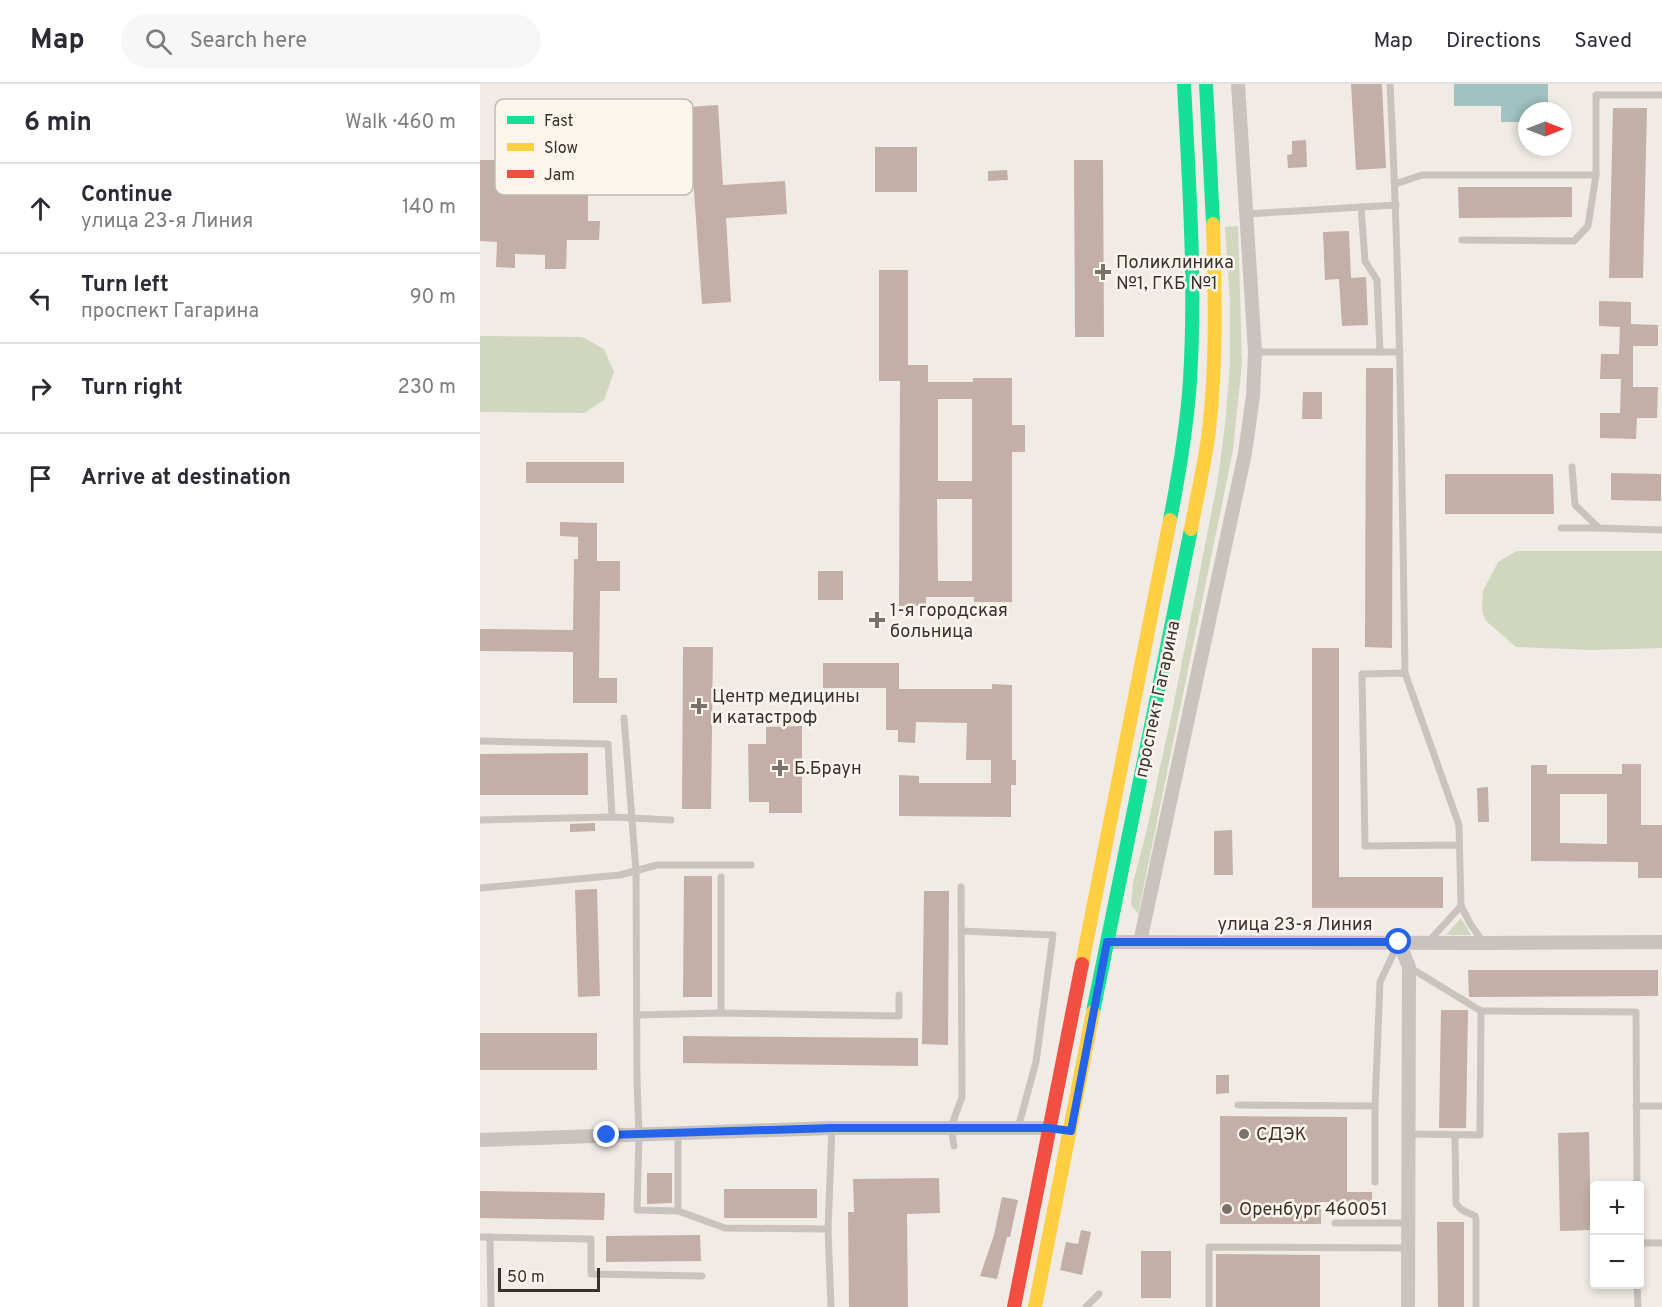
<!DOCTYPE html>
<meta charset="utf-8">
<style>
body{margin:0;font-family:Overpass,sans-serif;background:#f7f7f7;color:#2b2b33}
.controls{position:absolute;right:18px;bottom:18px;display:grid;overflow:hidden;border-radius:6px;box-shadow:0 3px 9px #0003}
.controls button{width:54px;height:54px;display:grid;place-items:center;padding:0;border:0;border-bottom:2px solid #e1e1e2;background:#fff;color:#2b2b33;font:30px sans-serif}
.compass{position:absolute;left:1038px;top:18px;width:54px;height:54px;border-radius:50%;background:#fff;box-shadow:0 3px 9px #0003;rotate:90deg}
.scale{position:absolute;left:18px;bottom:15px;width:102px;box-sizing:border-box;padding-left:6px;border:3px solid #3b302b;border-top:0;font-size:16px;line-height:21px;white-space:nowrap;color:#3b302b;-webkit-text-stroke:4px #fbf5ee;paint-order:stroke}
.stop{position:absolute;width:18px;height:18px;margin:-14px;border:4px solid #2563eb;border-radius:50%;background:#fff}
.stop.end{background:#2563eb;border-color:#fff;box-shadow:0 2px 6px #0008}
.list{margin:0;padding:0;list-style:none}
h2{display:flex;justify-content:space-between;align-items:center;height:78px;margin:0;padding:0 24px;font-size:26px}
h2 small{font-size:20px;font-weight:400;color:#7c7c81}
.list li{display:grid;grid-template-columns:39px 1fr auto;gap:18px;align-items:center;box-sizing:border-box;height:90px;padding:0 24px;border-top:2px solid #e1e1e2}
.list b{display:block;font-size:22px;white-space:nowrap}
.list p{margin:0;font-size:20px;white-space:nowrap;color:#7c7c81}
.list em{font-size:20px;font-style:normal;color:#7c7c81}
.icon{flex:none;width:33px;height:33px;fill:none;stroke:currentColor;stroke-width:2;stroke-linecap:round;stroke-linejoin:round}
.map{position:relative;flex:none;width:1182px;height:1223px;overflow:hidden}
header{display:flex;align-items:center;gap:36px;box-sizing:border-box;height:84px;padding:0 30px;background:#fff;border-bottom:2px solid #e1e1e2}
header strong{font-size:28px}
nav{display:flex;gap:33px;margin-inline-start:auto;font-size:21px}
.search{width:420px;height:54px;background:#f7f7f7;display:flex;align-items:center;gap:15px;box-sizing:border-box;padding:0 21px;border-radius:33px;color:#7c7c81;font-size:22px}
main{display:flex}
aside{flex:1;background:#fff}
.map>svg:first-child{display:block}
</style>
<header>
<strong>Map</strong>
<div class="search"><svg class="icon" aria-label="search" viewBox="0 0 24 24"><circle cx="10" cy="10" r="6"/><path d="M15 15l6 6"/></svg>Search here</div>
<nav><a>Map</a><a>Directions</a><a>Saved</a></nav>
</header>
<main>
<aside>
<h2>6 min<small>Walk · 460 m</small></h2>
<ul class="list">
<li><svg class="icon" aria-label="ahead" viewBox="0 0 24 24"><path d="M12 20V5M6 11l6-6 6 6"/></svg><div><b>Continue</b><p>улица 23-я Линия</p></div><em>140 m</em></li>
<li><svg class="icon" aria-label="left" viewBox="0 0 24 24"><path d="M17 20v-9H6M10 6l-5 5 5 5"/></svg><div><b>Turn left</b><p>проспект Гагарина</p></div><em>90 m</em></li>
<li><svg class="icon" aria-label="right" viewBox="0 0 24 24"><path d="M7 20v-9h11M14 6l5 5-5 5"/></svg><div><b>Turn right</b></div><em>230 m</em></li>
<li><svg class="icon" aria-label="arrive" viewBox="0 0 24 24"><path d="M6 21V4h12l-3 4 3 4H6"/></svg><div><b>Arrive at destination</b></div></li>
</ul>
</aside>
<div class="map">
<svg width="1182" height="1223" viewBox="0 0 1182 1223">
<rect width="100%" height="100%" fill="#f0ebe5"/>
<g fill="#d1d6bf">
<polygon points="758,142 762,279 753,366 658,830 651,821 653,799 666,749 692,628 719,492 738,395 745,341 750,281 750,220 745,143"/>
<polygon points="0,252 102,253 124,265 134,288 124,316 104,329 0,328"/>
<polygon points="1037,467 1182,467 1182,564 1111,566 1036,563 1005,536 1002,525 1003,507 1018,478"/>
<polygon points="981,834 991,851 966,851"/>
</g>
<polygon fill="#a1c2c1" points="974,0 1068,0 1068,27 1047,27 1047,38 1021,38 1021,22 974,22"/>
<g fill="#c3afa7" fill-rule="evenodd">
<polygon points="871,0 902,0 906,84 876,86"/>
<polygon points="238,21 243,101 305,97 307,130 246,134 251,218 222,220 208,23"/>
<polygon points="1133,24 1167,24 1163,194 1129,194"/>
<polygon points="16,51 36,51 36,64 65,64 65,52 86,53 86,80 120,80 119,99 108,99 108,137 120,137 119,156 87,156 86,185 65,185 65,171 35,170 35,184 16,183 17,158 0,157 0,76 15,76"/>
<polygon points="826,56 827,83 808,84 807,71 812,70 812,57"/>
<rect x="395" y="63" width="42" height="45"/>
<polygon points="594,76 623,76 624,253 595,253"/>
<polygon points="527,86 528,96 508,97 508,87"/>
<polygon points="978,103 1092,103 1092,133 979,134"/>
<polygon points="869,147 871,194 886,193 888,241 862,242 859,195 845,196 843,148"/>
<path d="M399,186H428V281H448V298H493V294H532V341H545V368H532V518H494V513H446V522H419L420,297H399ZM458,315H492V397H458ZM457,415H492V497H458Z"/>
<polygon points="1119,217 1151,218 1151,240 1178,241 1178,262 1153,262 1153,303 1178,303 1177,334 1157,334 1156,355 1120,354 1120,329 1140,329 1141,295 1120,295 1121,270 1139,270 1140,243 1119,242"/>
<polygon points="886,284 913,284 912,564 885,563"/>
<polygon points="823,308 842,308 842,335 822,335"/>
<rect x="46" y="378" width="98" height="21"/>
<polygon points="1131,389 1181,390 1181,417 1131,416"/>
<polygon points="965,390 1073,390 1074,430 965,430"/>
<polygon points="80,438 117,439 117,477 140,477 140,507 120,507 119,594 137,594 137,619 93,619 93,568 0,567 0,545 93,546 94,475 98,475 98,453 80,452"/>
<rect x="338" y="487" width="25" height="29"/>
<polygon points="203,563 233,563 231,725 202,725"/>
<polygon points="832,564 859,564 859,793 963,793 963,824 832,824"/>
<polygon points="343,579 419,579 419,605 512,605 512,600 532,601 532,676 536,676 536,701 531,701 531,733 419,732 419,691 439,692 439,699 511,699 511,676 486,676 487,639 436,638 435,659 418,658 418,646 406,646 406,604 343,604"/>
<polygon points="322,642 322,729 289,729 289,718 269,718 268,660 286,660 286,643"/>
<polygon points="108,669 108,711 0,711 0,670"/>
<path d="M1142,680H1161V741H1182V794H1158V778L1051,777V681H1067V690H1142ZM1080,710H1127V760L1080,759Z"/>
<polygon points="1008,703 1009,738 998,738 997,704"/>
<polygon points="115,739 115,747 90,748 90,740"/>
<polygon points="752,746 753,791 734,791 734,747"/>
<polygon points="204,792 232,792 232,913 203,913"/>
<polygon points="117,805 120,912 98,913 95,806"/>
<polygon points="444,807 469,807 468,961 442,960"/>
<polygon points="988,886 1178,886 1178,912 989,913"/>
<polygon points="961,926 988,926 986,1044 959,1044"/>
<rect x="0" y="949" width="117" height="37"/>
<polygon points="203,952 438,954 438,982 203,979"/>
<polygon points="736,991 749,991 749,1009 736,1010"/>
<polygon points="740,1032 867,1033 867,1108 892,1108 892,1118 841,1118 841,1140 740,1140"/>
<polygon points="1109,1048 1111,1146 1080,1147 1078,1049"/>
<polygon points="167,1089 192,1089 192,1119 167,1120"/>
<polygon points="459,1094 460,1129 427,1130 428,1223 369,1223 368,1128 374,1128 373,1095"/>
<rect x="244" y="1105" width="93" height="29"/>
<polygon points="0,1107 125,1109 124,1136 0,1134"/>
<polygon points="522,1113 538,1116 530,1153 527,1153 517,1195 500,1192 514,1151"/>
<polygon points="957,1138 984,1138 984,1223 958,1223"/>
<polygon points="601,1146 611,1148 602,1191 580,1186 586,1158 598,1160"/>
<polygon points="220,1151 221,1177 126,1178 126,1152"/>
<rect x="661" y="1167" width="30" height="47"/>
<polygon points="736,1170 840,1171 840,1223 736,1223"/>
</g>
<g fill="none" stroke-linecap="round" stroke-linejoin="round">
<g stroke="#c9c3be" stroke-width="7">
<path d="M910,0C920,196 922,393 925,589"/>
<polyline points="915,100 942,91 1116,91 1116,11 1182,11"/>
<polyline points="881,123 885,177 897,196 900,268"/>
<polyline points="766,130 916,121"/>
<polyline points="982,156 1094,157 1108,142 1116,91"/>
<polyline points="775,268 920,268"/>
<polyline points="1092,383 1095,421 1119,444 1182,446"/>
<polyline points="1081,444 1119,444"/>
<polyline points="144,634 156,787 157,997 159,1051 157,1126 198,1127 245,1144 348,1145"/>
<polyline points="0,657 128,660 132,733"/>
<polyline points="0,736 132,733 191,736"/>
<polyline points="241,793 241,929"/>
<polyline points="0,804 140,791 177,781 271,781"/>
<polyline points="981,822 991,841 1004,859"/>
<polyline points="482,847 573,851 556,978 538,1044"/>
<polyline points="948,858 981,822 979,741 925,589 882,590 885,762 979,761"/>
<polyline points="1001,927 1156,928 1157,1102"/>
<polyline points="157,931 241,929 419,932 419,911"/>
<polyline points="758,1021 895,1022"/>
<polyline points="1156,1022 1182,1022"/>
<polyline points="198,1049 198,1127"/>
<polyline points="928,1050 1000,1051 1001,927 929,883"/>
<polyline points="975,1051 976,1120 982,1126 995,1132 996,1135 996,1223"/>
<polyline points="474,1062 471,1043 482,1013 481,803"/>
<polyline points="895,1098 895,1022 900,898 918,860"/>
<polyline points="855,1139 927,1139"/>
<polyline points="0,1153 111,1155 111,1190 222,1192"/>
<polyline points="10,1153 11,1223"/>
<polyline points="1160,1159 1182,1159"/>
<polyline points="1157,1200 1158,1223"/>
<polyline points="351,1223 348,1145 352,1044"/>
<polyline points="606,1223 619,1210"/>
<polyline points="729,1223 729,1163 928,1164"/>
</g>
<g stroke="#c9c3be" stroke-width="14">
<polyline points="627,858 1004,859 1182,858"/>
<polyline points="660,858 765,369 773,312 775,268 758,0"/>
<polyline points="919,858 929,883 928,1223"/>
<polyline points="0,1056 352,1044 569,1044"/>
</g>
<g stroke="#16e098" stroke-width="14">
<polyline points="726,0 733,140"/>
<path d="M690,436C699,390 707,344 710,296C716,198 709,99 704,0"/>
<polyline points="613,928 711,445"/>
</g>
<g stroke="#ffcf43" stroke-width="14">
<path d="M711,445C717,412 725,379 729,346C737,277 735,209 733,140"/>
<polyline points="602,880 690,436"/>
<polyline points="555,1223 613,928"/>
</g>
<polyline stroke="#f24e42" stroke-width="14" points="534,1223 602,880"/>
</g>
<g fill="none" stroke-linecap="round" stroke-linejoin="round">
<polyline stroke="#2563eb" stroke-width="8" points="127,1051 352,1044 569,1044 591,1047 627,858 919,858"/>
</g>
<g fill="#7a716c" stroke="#fbf5ee" stroke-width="2">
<path d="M620 179h6v6h6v6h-6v6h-6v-6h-6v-6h6z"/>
<path d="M394 527h6v6h6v6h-6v6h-6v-6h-6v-6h6z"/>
<path d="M216 613h6v6h6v6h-6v6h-6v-6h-6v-6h6z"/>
<path d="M297 675h6v6h6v6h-6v6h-6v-6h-6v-6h6z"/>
<circle cx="764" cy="1050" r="6"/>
<circle cx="747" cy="1125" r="6"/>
</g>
<g text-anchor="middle" stroke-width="5" stroke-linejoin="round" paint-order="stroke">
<g font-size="18" fill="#3b302b" stroke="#fbf5ee" text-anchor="start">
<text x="636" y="184">Поликлиника<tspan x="636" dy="21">№1, ГКБ №1</tspan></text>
<text x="410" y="532">1-я городская<tspan x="410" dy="21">больница</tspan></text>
<text x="232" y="618">Центр медицины<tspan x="232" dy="21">и катастроф</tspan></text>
<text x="314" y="690">Б.Браун</text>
<text x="776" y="1056">СДЭК</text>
<text x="759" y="1131">Оренбург 460051</text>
</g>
<g font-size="18" fill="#3b302b" stroke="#fbf5ee">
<text transform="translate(677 615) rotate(-78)" y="6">проспект Гагарина</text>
<text x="815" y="846">улица 23-я Линия</text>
</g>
</g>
<rect x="15" y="15" width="198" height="96" rx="9" fill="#fbf5ee" stroke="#c1bab4" stroke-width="1.5"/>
<rect x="27" y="32" width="27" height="8" fill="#16e098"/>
<rect x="27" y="59" width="27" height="8" fill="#ffcf43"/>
<rect x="27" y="86" width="27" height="8" fill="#f24e42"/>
<g font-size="16" fill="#3b302b">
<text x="64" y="42">Fast</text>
<text x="64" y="69">Slow</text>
<text x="64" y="96">Jam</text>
</g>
</svg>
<div class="controls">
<button>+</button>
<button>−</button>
</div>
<svg class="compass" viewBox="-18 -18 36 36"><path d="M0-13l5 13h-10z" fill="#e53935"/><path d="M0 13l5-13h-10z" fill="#7c7c81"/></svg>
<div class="scale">50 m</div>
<div class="stop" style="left:919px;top:858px"></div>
<div class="stop end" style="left:127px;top:1051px"></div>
</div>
</main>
